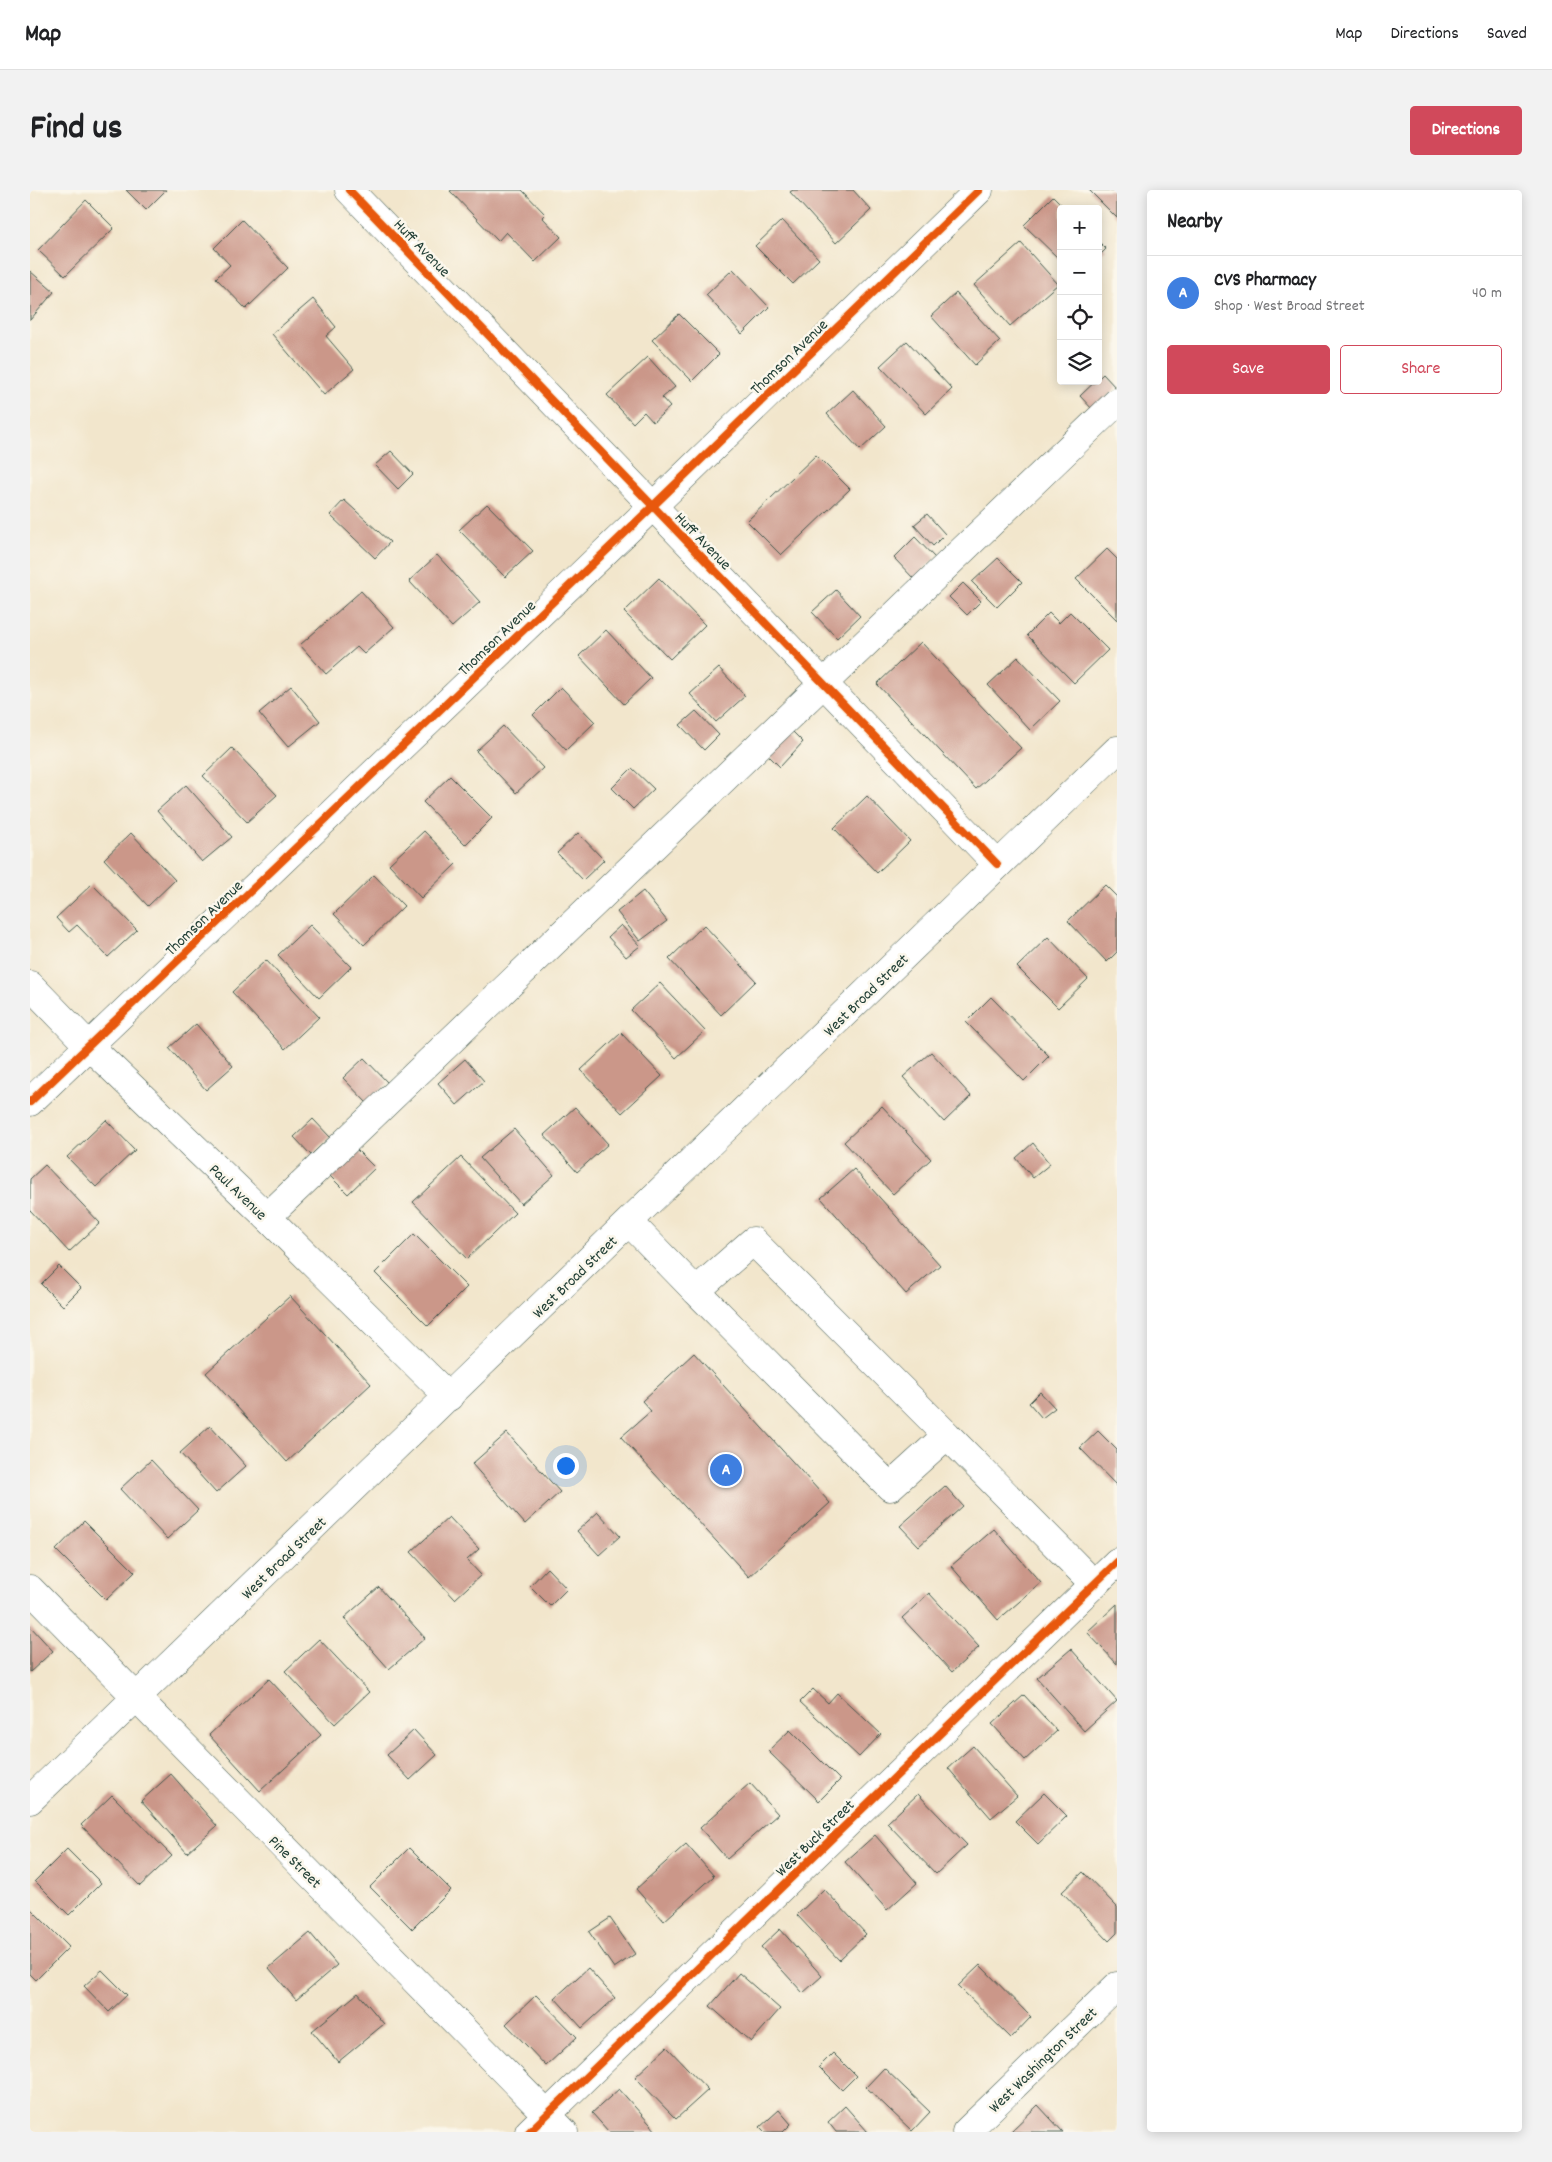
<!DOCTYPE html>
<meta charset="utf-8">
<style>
body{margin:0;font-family:Dekko,sans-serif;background:#f2f2f2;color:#202124}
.controls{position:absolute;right:15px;top:15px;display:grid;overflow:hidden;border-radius:5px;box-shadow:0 2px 12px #0003}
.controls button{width:45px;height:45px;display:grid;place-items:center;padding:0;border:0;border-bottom:1px solid #e0e0e0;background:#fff;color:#202124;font:25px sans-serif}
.you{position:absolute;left:535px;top:1275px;width:18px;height:18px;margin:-12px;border:4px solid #fff;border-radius:50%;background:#1a73e8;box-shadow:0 0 0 8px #1a73e833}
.badge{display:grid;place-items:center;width:32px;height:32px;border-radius:50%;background:#d1495b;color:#fff;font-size:16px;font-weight:700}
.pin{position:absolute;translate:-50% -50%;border:2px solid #fff;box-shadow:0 1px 5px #0006}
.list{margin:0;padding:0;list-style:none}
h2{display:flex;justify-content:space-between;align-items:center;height:65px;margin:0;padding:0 20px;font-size:21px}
h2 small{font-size:16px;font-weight:400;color:#757577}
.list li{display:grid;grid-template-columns:32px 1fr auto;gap:15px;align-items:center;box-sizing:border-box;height:75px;padding:0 20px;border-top:1px solid #e0e0e0}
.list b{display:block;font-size:19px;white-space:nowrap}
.list p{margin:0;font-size:16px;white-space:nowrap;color:#757577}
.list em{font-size:16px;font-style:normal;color:#757577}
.actions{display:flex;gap:10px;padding:15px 20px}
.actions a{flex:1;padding:11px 0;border:1px solid #d1495b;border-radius:5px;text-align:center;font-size:18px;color:#d1495b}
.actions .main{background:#d1495b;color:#fff}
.icon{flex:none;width:28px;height:28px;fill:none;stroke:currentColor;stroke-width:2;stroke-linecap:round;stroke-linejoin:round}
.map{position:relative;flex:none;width:1087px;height:1942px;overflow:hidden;border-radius:5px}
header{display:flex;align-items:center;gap:30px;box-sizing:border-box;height:70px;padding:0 25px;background:#fff;border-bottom:1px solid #e0e0e0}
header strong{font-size:24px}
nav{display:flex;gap:28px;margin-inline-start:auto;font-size:18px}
.intro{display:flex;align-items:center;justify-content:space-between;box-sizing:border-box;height:120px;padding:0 30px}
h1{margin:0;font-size:35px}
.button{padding:12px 22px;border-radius:5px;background:#d1495b;color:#fff;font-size:18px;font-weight:700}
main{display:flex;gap:30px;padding:0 30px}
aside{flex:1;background:#fff;border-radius:5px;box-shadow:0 2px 12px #0003}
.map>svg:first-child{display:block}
</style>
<header>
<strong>Map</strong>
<nav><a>Map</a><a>Directions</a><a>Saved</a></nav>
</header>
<div class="intro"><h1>Find us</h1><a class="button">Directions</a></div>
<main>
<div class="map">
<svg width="1087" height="1942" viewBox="0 0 1087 1942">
<rect width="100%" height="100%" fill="#fbf7ec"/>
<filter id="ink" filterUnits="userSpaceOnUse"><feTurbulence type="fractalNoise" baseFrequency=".02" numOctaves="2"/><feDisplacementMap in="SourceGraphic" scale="10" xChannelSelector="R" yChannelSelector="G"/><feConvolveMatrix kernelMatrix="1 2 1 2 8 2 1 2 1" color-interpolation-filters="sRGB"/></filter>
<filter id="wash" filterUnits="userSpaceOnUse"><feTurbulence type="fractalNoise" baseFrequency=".0096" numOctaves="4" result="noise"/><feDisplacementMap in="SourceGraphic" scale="20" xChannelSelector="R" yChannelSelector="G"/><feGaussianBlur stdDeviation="1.12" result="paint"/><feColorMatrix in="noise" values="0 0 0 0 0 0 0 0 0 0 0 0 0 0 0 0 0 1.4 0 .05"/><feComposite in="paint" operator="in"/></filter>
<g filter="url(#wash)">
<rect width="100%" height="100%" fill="#f2e6cc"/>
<g id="blocks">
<g fill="#cb9789">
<polygon points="96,0 136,0 116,20"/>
<polygon points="422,0 492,0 515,24 512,27 531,47 505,72 476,42 468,51 420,1"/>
<polygon points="763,0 823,0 841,20 806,53 760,2"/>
<polygon points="1059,0 1087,0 1087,28"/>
<polygon points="1023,6 1036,19 1031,19 1031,71 994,35"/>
<polygon points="56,10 84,38 35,86 8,60"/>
<polygon points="212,30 258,78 216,119 186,88 200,75 184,58"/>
<polygon points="752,30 789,69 763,94 725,56"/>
<polygon points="1068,51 1076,59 1068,67"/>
<polygon points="991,53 1028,94 980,136 944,95"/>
<polygon points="703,79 739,117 712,144 676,105"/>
<polygon points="0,81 24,102 0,130"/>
<polygon points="926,103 970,151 945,175 901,126"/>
<polygon points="283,109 306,137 296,146 324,179 294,205 242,144"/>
<polygon points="649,124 689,164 662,191 622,150"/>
<polygon points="877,151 922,199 896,224 850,176"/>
<polygon points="618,167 645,197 632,208 640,217 623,232 614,222 603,233 577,205"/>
<polygon points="1073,184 1086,198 1063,220 1050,206"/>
<polygon points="823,200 856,236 830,260 797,224"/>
<polygon points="361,261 383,284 368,299 345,275"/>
<polygon points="786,265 820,299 751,365 717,331"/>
<polygon points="314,310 360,352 345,368 300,325"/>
<polygon points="457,314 503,361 475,387 429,340"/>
<polygon points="897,324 915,344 903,356 884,335"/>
<polygon points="885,347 905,368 884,389 864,368"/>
<polygon points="1077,359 1087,369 1087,430 1046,389"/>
<polygon points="407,365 450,412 422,437 379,391"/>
<polygon points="968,368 992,392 967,417 942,392"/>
<polygon points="629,388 675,435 640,469 594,422"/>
<polygon points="933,393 951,411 937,425 919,407"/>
<polygon points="806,400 830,426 807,448 782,422"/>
<polygon points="331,401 364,437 334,464 327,457 296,484 270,455"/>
<polygon points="1040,422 1078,460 1044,493 997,445 1019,423 1029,433"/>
<polygon points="576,440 621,488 594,514 549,466"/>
<polygon points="891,452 991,558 946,599 847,494"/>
<polygon points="988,467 1030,511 1000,540 958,495"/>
<polygon points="689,478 715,506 686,532 660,504"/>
<polygon points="261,496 290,531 258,557 229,523"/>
<polygon points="531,497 565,532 536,560 503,525"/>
<polygon points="666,521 689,545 674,560 650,535"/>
<polygon points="473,536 513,578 486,603 446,561"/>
<polygon points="760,539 773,552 750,577 736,563"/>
<polygon points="202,558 247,605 217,632 173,586"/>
<polygon points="602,578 624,599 603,619 582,598"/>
<polygon points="420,586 462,628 435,655 393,612"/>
<polygon points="156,595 202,647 172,672 127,621"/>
<polygon points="837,606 880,651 847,683 804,638"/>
<polygon points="394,641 426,674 391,708 359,674"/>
<polygon points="101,643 145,690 118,716 74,669"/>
<polygon points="548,643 574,670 553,690 527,663"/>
<polygon points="344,685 374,716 334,755 304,724"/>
<polygon points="62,694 107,740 78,767 47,735 39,742 26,728"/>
<polygon points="1075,695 1087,707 1087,762 1077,772 1038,731"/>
<polygon points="613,701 637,731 610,751 587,722"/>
<polygon points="280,735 321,777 289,808 248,765"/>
<polygon points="591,735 610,756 596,767 578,747"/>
<polygon points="674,735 726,791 691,825 639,769"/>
<polygon points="1018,747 1058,789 1028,818 987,777"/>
<polygon points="236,770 289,827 255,859 202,802"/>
<polygon points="630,793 675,841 646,868 601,820"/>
<polygon points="961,807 1019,866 994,891 936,832"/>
<polygon points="166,834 203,876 176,900 139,858"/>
<polygon points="591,843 632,886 592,923 551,880"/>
<polygon points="901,862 941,906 914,932 873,887"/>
<polygon points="334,868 358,893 337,913 313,888"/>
<polygon points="435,869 454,891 427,915 408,893"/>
<polygon points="852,916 901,969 863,1004 814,952"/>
<polygon points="545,917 578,954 547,982 514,945"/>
<polygon points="283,929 300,947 281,965 264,947"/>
<polygon points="76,930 105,960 66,997 37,967"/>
<polygon points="484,939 524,985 491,1014 450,968"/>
<polygon points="1003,953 1020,974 1003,988 986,968"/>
<polygon points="325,958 345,978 318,1004 298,984"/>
<polygon points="431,967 485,1023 437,1069 383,1012"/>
<polygon points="15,975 70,1033 39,1062 0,1020 0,989"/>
<polygon points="824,979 910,1075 876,1104 791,1008"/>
<polygon points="384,1044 437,1097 398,1136 345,1083"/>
<polygon points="29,1076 51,1098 33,1116 11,1094"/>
<polygon points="260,1106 341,1194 257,1272 176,1183"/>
<polygon points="664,1163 800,1313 719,1387 591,1247 621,1221 612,1211"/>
<polygon points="1010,1202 1025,1218 1012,1228 999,1213"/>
<polygon points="180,1236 216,1276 186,1303 150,1263"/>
<polygon points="1068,1241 1087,1260 1087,1296 1050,1258"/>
<polygon points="477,1243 530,1302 495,1334 442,1274"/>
<polygon points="121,1270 168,1320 137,1349 90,1299"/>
<polygon points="915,1296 933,1316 889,1356 870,1336"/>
<polygon points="568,1322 590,1346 569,1365 547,1341"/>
<polygon points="419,1327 449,1359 437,1370 451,1385 425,1409 381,1362"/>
<polygon points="54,1331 105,1382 76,1410 26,1360"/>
<polygon points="964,1339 1011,1393 968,1430 921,1376"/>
<polygon points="517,1378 537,1399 520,1416 500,1396"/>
<polygon points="349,1397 395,1448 359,1479 314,1428"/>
<polygon points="899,1403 949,1457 922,1482 872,1428"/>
<polygon points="1087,1414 1087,1474 1057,1442"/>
<polygon points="0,1436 23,1461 0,1482"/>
<polygon points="289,1449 339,1502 305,1534 255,1481"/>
<polygon points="1041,1459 1087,1511 1054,1541 1007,1488"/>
<polygon points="239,1489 291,1545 230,1601 179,1545"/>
<polygon points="783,1499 798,1513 807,1503 851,1544 829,1567 770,1512"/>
<polygon points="994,1505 1027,1541 995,1570 962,1534"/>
<polygon points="384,1540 407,1565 380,1590 357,1565"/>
<polygon points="760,1540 810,1590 789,1611 738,1561"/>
<polygon points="943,1556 987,1606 961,1628 918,1578"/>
<polygon points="141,1584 187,1636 157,1663 111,1611"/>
<polygon points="720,1593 748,1624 697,1669 670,1638"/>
<polygon points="1014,1603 1037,1626 1008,1654 985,1631"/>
<polygon points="888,1604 937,1655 906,1684 857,1633"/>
<polygon points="82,1605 142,1666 110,1696 51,1635"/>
<polygon points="845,1645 887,1693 857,1720 815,1672"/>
<polygon points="656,1654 684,1686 634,1731 606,1699"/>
<polygon points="379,1658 421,1700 382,1739 340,1697"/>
<polygon points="37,1659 71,1693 39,1725 5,1691"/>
<polygon points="1053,1682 1087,1717 1087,1743 1079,1751 1032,1702"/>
<polygon points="794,1699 836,1744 809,1770 767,1725"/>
<polygon points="0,1718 39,1757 6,1790 0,1784"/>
<polygon points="580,1728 605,1764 584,1778 559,1742"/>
<polygon points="750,1739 792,1786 773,1803 731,1757"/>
<polygon points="280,1743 307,1775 266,1810 239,1778"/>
<polygon points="950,1775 1001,1827 981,1848 928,1796"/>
<polygon points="558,1778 585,1808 552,1838 525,1808"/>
<polygon points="72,1780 97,1805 79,1822 54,1796"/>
<polygon points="709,1783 750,1819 721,1852 680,1816"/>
<polygon points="328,1803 354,1834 308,1872 282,1841"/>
<polygon points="506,1805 547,1847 516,1876 476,1834"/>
<polygon points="637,1857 678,1900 646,1929 605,1887"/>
<polygon points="803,1863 826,1886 812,1900 789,1877"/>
<polygon points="854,1878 900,1922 882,1941 836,1897"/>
<polygon points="589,1899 627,1942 579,1942 562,1923"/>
<polygon points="1008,1915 1033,1942 980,1942"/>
<polygon points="815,1916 838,1942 806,1942 798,1932"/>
<polygon points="749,1920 761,1934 753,1942 735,1942 730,1937"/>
</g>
</g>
</g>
<g filter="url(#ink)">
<use href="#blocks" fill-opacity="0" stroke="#3f564b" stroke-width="1"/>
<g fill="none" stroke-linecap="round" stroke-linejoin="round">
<g stroke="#3f564b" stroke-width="29">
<g id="minor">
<polyline points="319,0 967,674"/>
<polyline points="0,795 58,855 237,1027 419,1207"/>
<polyline points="0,912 623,316 949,0"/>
<polyline points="237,1027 1087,212"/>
<polyline points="600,1033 666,1101"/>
<polyline points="917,1245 723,1051 666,1101 860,1297 917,1245 1064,1394"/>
<polyline points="0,1399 534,1942"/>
<polyline points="499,1942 1087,1372"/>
<polyline points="936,1942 1087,1796"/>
</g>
</g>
<g stroke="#3f564b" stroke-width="29">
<polyline id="major" points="0,1610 1087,560"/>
</g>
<use href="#minor" stroke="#fff" stroke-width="28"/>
<use href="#major" stroke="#fff" stroke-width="28"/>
<g stroke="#fbf7ec" stroke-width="11">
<g id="cycleway">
<polyline points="319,0 967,674"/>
<polyline points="0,912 623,316 949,0"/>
<polyline points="499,1942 1087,1372"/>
</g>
</g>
<use href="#cycleway" stroke="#e8590c" stroke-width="8"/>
</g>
</g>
<g text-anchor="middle" stroke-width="5" stroke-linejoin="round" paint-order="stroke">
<g font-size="16" fill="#1f3d34" stroke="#fbf7ec">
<text transform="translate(393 57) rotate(46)" y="6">Huff Avenue</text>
<text transform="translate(758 166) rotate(-44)" y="6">Thomson Avenue</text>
<text transform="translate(674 350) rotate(46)" y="6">Huff Avenue</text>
<text transform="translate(466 447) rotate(-44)" y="6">Thomson Avenue</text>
<text transform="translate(173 727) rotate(-44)" y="6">Thomson Avenue</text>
<text transform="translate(835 804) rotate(-44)" y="6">West Broad Street</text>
<text transform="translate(209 1001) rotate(44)" y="6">Paul Avenue</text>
<text transform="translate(544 1086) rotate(-44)" y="6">West Broad Street</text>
<text transform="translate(253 1367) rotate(-44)" y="6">West Broad Street</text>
<text transform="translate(784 1647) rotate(-44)" y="6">West Buck Street</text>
<text transform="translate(266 1671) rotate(45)" y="6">Pine Street</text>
<text transform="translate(1012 1869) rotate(-44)" y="6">West Washington Street</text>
</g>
</g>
</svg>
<div class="controls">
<button>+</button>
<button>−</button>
<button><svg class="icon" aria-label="locate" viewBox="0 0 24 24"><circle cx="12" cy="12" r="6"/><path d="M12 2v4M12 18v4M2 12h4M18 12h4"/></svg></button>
<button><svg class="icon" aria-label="layers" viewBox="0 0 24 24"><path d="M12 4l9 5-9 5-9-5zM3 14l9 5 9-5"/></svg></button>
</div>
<div class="you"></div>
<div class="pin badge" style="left:696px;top:1280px;background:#3f7fe0">A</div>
</div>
<aside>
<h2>Nearby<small></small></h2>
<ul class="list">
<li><span class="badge" style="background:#3f7fe0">A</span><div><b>CVS Pharmacy</b><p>Shop · West Broad Street</p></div><em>40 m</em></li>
</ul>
<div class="actions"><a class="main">Save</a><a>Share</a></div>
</aside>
</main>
